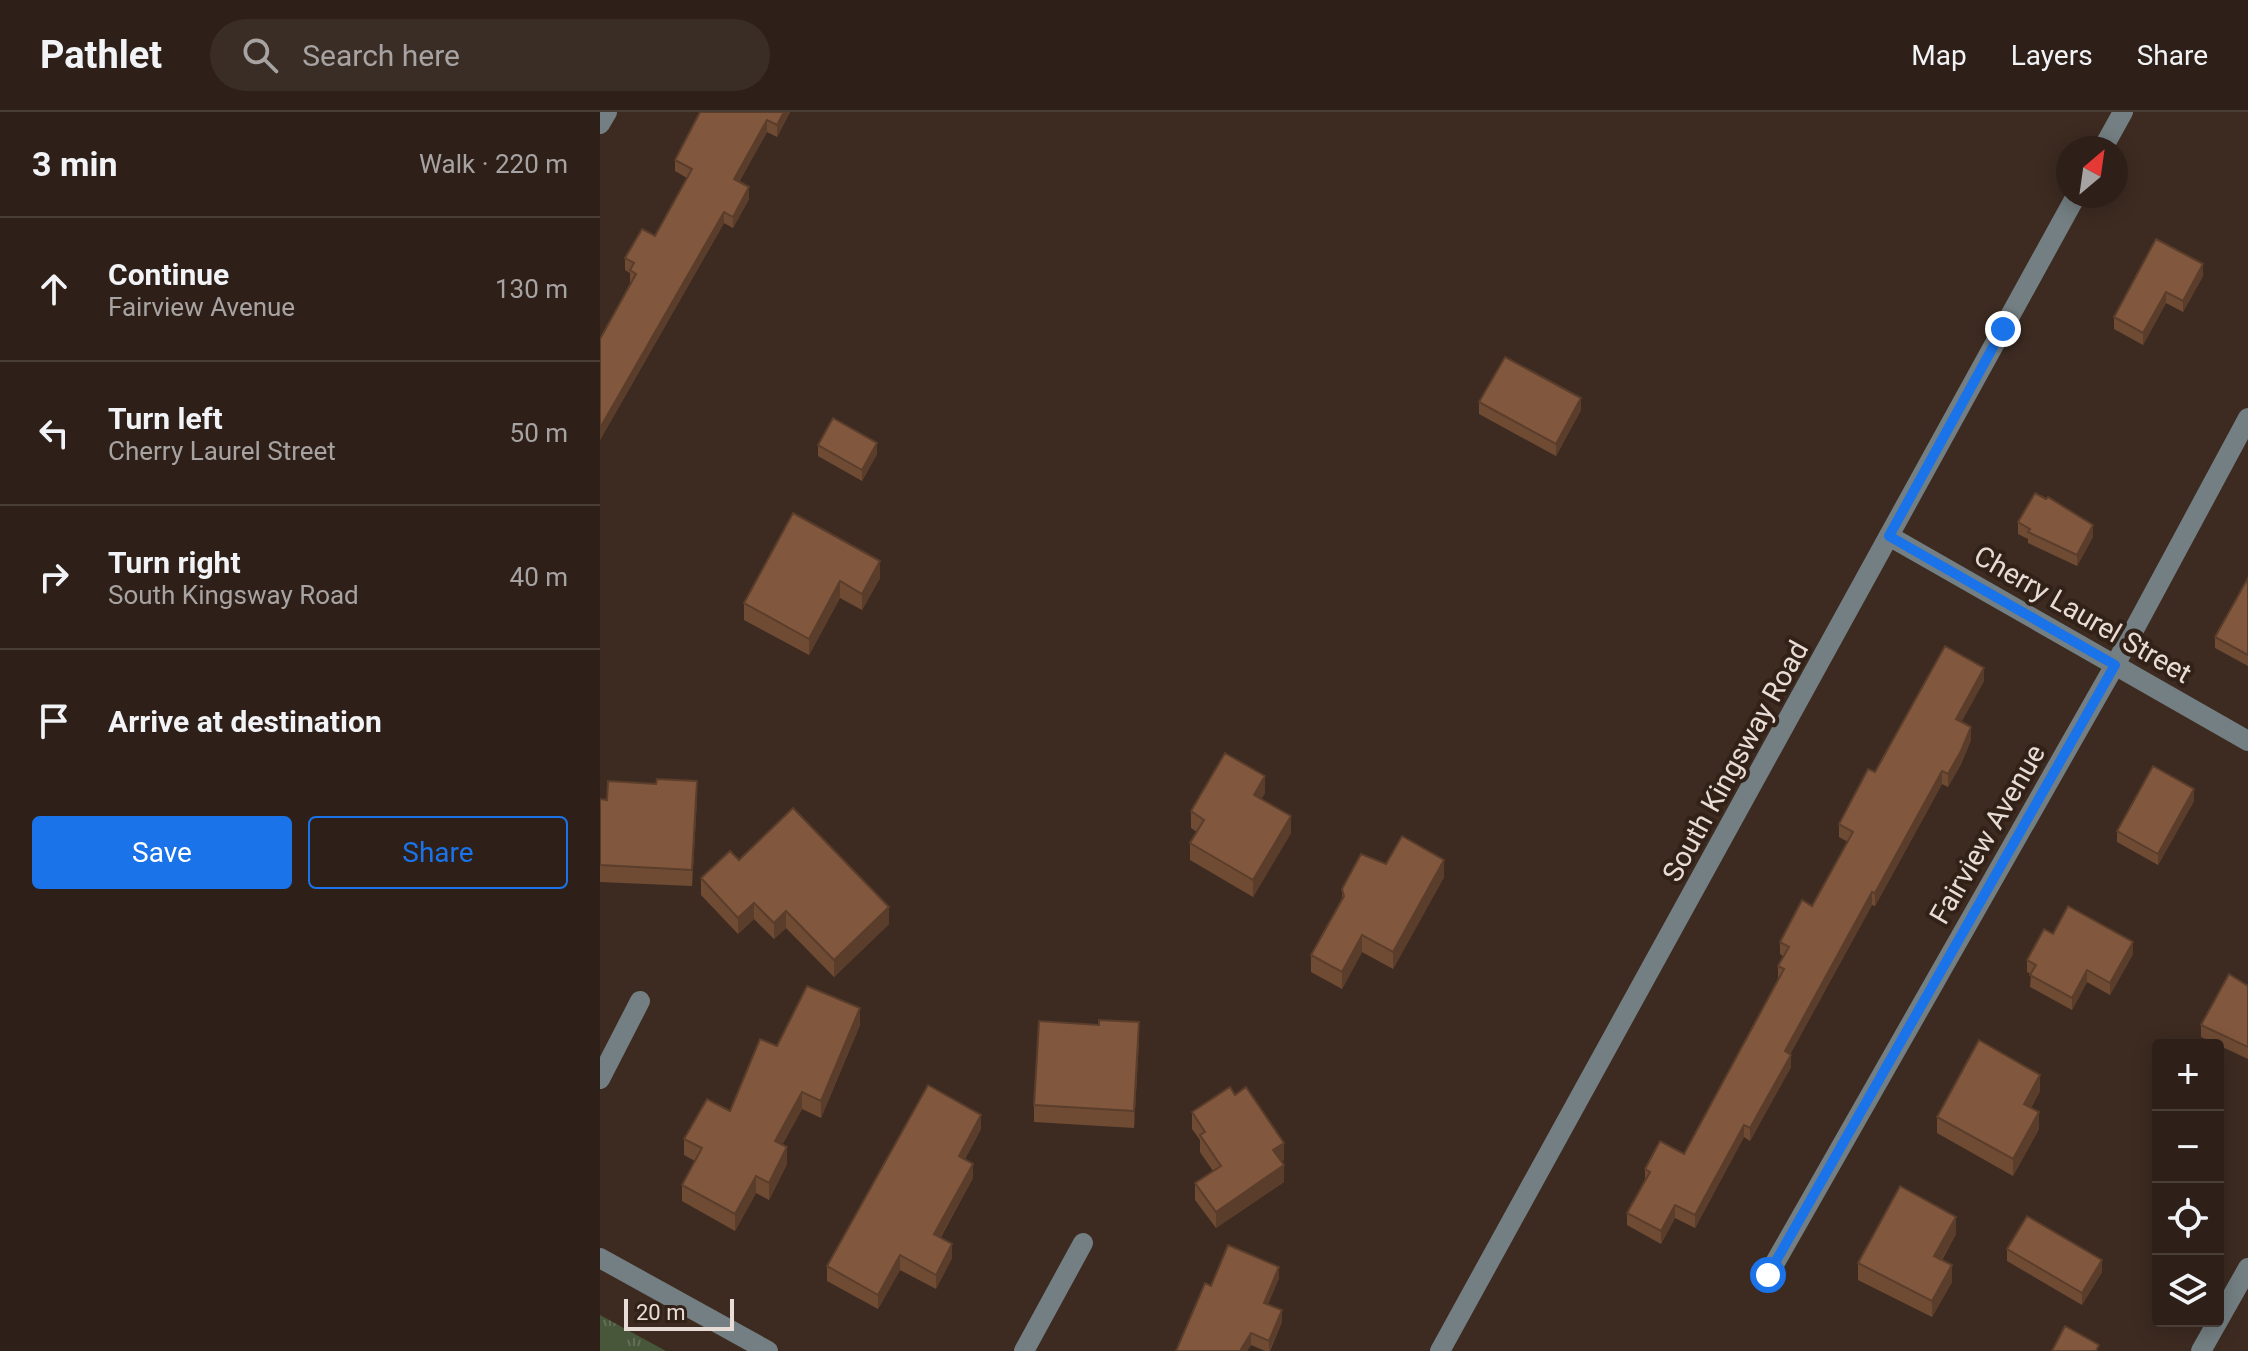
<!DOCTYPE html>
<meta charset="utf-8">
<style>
body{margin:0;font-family:Roboto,sans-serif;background:#3a2d26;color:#f1f3f6}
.controls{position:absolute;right:24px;bottom:24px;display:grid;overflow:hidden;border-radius:8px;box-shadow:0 4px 20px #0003}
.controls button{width:72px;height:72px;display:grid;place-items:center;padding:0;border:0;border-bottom:2px solid #493e38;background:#2e2019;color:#f1f3f6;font:40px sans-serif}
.compass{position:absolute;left:1456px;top:24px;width:72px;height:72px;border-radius:50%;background:#2e2019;box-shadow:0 4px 20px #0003;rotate:29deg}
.scale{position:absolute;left:24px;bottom:20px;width:110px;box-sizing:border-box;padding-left:8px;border:4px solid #e8dcd6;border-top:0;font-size:22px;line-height:28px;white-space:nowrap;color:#e8dcd6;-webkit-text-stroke:6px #322117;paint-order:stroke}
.stop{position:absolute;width:24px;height:24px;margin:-18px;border:6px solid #1a73e8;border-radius:50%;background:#fff}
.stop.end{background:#1a73e8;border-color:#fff;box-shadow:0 2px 8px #0008}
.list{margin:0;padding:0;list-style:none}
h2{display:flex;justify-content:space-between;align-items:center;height:104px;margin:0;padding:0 32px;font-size:34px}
h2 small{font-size:26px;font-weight:400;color:#a7a3a2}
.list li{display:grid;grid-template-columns:52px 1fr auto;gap:24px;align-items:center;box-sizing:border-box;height:144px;padding:0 32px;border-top:2px solid #493e38}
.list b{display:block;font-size:30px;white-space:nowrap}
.list p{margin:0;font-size:26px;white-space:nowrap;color:#a7a3a2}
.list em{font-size:26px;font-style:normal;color:#a7a3a2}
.actions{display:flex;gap:16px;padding:24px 32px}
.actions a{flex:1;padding:18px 0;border:2px solid #1a73e8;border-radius:8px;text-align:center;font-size:28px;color:#1a73e8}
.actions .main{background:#1a73e8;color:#fff}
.icon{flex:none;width:44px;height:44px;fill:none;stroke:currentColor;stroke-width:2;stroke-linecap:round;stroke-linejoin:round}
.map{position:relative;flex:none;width:1648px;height:1239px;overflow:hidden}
header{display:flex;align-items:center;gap:48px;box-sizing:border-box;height:112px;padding:0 40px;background:#2e2019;border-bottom:2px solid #493e38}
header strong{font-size:38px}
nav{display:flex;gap:44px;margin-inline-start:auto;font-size:28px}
.search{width:560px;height:72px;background:#3a2d26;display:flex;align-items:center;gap:20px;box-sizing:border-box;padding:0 28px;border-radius:44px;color:#a7a3a2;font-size:30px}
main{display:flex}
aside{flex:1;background:#2e2019}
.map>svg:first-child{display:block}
</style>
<header>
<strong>Pathlet</strong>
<div class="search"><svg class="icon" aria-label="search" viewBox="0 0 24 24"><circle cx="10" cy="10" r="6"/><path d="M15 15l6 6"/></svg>Search here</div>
<nav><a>Map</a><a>Layers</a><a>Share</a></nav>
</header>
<main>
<aside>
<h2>3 min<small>Walk · 220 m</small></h2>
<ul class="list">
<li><svg class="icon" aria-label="ahead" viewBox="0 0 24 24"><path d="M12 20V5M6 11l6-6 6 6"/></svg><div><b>Continue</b><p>Fairview Avenue</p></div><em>130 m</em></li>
<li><svg class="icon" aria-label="left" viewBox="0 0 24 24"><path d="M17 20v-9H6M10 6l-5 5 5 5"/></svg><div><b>Turn left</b><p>Cherry Laurel Street</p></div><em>50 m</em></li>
<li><svg class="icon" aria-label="right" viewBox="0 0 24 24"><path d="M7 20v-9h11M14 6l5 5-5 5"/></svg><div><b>Turn right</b><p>South Kingsway Road</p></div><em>40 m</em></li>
<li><svg class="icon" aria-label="arrive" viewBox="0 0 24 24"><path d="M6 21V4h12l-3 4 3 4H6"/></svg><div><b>Arrive at destination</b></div></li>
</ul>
<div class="actions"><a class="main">Save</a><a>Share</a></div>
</aside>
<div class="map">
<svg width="1648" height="1239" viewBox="0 0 1648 1239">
<defs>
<pattern id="grass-tufts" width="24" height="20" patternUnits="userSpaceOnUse" patternTransform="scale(2)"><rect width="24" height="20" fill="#485639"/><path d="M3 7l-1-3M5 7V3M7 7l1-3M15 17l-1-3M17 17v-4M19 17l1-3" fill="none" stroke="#626e55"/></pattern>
</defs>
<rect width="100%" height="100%" fill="#3d2b21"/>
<polygon fill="url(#grass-tufts)" points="0,1203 66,1239 0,1239"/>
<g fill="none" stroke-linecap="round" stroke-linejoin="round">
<g stroke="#747f83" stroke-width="20">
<polyline points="0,12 7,0"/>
<polyline points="1503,36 1523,0"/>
<polyline points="1289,424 1648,629"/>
<polyline points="0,967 40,889"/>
<polyline points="0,1146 168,1239"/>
<polyline points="1168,1163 1515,553 1648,306"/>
<polyline points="424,1239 483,1131"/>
<polyline points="840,1239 1476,84"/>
<polyline points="1601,1239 1648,1156"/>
</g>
</g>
<g fill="#6f4b34">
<polygon points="100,0 190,0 177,25 167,20 139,70 149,87 133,116 124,111 0,328 0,227 31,170 30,170 30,161 25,158 25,146 55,124 87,66 75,59 75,48"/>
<polygon points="1556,127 1603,164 1583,200 1566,191 1543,233 1514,217 1514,205"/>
<polygon points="879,290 981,298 956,344 879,302"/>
<polygon points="218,333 277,342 262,369 218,344"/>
<polygon points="193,401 280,466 262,498 240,486 209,543 144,508 144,491"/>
<polygon points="1418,410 1493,425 1477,454 1428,431 1428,427 1418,422"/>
<polygon points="1648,466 1648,554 1615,536 1615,525"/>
<polygon points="1384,569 1361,610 1371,628 1361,652 1348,675 1342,672 1275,794 1272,793 1190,942 1191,955 1150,1029 1144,1025 1095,1116 1075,1106 1061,1132 1027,1113 1027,1101 1045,1067 1045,1057 1084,1042 1178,867 1178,854 1183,844 1180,842 1180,830 1212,794 1248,730 1239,725 1239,712 1275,660"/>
<polygon points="56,672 97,686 92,774 0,770 0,687 7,688"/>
<polygon points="665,681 661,687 691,721 653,785 590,748 590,731 597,720 591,716 591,699"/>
<polygon points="1594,689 1558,753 1517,730 1517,719"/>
<polygon points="139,748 289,812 234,865 186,816 174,827 154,807 138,822 101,783 101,766"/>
<polygon points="786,752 844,765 793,857 762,840 742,877 711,860 711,843 742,787 742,777"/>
<polygon points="1453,822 1533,842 1510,883 1487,870 1472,898 1430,875 1431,862 1427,860 1427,848"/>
<polygon points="1648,874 1648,947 1601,925 1601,913"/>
<polygon points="260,913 221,1006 202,997 182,1033 187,1052 169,1088 156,1081 135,1119 82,1089 82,1073 95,1049 84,1043 84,1027 130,999 177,934"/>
<polygon points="539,927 534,1016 434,1010 434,993"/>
<polygon points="1440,979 1431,996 1439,1017 1413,1064 1337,1021 1337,1005"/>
<polygon points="592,1000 684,1048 681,1050 684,1070 616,1116 595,1088 595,1071 613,1059 600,1040 600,1028 592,1017"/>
<polygon points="381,1017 365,1047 373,1066 341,1125 352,1146 336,1177 300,1158 278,1197 227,1169 227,1154"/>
<polygon points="1356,1122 1342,1148 1352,1170 1332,1205 1258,1168 1258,1151"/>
<polygon points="1407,1137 1502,1160 1482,1193 1407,1149"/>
<polygon points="679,1166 668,1192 682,1210 670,1239 665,1239 651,1233 647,1239 576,1239 611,1174"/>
</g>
<g fill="#5a3d2b">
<polygon points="184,0 190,0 177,25 177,13"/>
<polygon points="167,8 167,20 134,79 134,67"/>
<polygon points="149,75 149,87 133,116 133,105"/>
<polygon points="124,100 124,111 0,328 0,316"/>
<polygon points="1603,152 1603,164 1583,200 1583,189"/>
<polygon points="1566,180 1566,191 1543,233 1543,221"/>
<polygon points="981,286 981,298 956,344 956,332"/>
<polygon points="277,331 277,342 262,369 262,358"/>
<polygon points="1493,413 1493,425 1477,454 1477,443"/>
<polygon points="280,449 280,466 262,498 262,482"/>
<polygon points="240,469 240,486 209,543 209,527"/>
<polygon points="1384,556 1384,569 1356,620 1356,607"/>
<polygon points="1371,615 1371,628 1361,652 1348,675 1348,662"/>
<polygon points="1342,659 1342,672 1275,794 1275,781"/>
<polygon points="665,664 665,681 654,700 654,683"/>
<polygon points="97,669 97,686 92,774 92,758"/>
<polygon points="1594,677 1594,689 1558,753 1558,742"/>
<polygon points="691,704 691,721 653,785 653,768"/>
<polygon points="844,748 844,765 793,857 793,840"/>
<polygon points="1272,780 1272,793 1185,952 1185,939"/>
<polygon points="154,791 154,807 138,822 138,806"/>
<polygon points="289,795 289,812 234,865 234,848"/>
<polygon points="186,799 186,816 174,827 174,811"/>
<polygon points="762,823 762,840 742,877 742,860"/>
<polygon points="1533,830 1533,842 1510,883 1510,871"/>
<polygon points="1487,858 1487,870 1472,898 1472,886"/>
<polygon points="260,896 260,913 221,1006 221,989"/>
<polygon points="539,910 539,927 534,1016 534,999"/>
<polygon points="1191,943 1191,955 1150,1029 1150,1016"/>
<polygon points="1440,963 1440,979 1424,1009 1424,992"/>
<polygon points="202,980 202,997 175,1046 175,1029"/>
<polygon points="1439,1000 1439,1017 1413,1064 1413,1047"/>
<polygon points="381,1003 381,1017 359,1058 359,1044"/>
<polygon points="1144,1013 1144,1025 1095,1116 1095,1103"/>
<polygon points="684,1031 684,1048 673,1055 673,1038"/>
<polygon points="187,1035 187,1052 169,1088 169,1071"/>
<polygon points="373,1052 373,1066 334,1136 334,1122"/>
<polygon points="684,1053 684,1070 616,1116 616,1100"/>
<polygon points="156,1064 156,1081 135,1119 135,1102"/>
<polygon points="1075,1093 1075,1106 1061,1132 1061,1119"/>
<polygon points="1356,1105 1356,1122 1334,1160 1334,1144"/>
<polygon points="352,1132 352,1146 336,1177 336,1163"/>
<polygon points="300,1143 300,1158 278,1197 278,1183"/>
<polygon points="1502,1148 1502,1160 1482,1193 1482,1181"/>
<polygon points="1352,1153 1352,1170 1332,1205 1332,1189"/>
<polygon points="679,1155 679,1166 664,1202 664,1191"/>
<polygon points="682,1198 682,1210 669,1239 669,1229"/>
<polygon points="651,1221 651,1233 647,1239 640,1239"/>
</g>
<g fill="#81573d" stroke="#5a3d2b" stroke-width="2">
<polygon points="100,0 184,0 177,13 167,8 134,67 149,75 133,105 124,100 0,316 0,227 36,162 30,158 34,151 25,146 42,117 55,124 92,57 75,48"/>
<polygon points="1556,127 1603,152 1583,189 1566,180 1543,221 1514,205"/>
<polygon points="905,245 981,286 956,332 879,290"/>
<polygon points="233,306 277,331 262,358 218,333"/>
<polygon points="1435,381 1446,387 1448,385 1493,413 1477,443 1428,420 1430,417 1418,410"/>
<polygon points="193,401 280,449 262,482 240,469 209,527 144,491"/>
<polygon points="1648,466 1648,543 1615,525"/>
<polygon points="1345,534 1384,556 1356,607 1371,615 1361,639 1348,662 1342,659 1275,781 1272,780 1185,939 1191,943 1150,1016 1144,1013 1095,1103 1075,1093 1061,1119 1027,1101 1050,1060 1045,1057 1060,1029 1084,1042 1184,857 1178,854 1189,835 1180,830 1202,788 1212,794 1253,720 1239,712 1268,657 1275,660"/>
<polygon points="625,641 665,664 654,683 691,704 653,768 590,731 604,708 591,699"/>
<polygon points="1553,654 1594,677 1558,742 1517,719"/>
<polygon points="57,667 97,669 92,758 0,753 0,687 7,688 8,669 56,672"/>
<polygon points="193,696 289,795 234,848 186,799 174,811 154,791 138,806 101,766 130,739 139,748"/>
<polygon points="802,724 844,748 793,840 762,823 742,860 711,843 744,784 742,777 761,742 786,752"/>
<polygon points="1468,794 1533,830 1510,871 1487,858 1472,886 1430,863 1436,853 1427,848 1444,817 1453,822"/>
<polygon points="1629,862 1648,874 1648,935 1601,913"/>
<polygon points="207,874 260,896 221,989 202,980 175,1029 187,1035 169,1071 156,1064 135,1102 82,1073 102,1036 84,1027 107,987 130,999 160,927 177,934"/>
<polygon points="499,908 539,910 534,999 434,993 439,909 499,913"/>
<polygon points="1379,928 1440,963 1424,992 1439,1000 1413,1047 1337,1005"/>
<polygon points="328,973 381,1003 359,1044 373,1052 334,1122 352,1132 336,1163 300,1143 278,1183 227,1154"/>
<polygon points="630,975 635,983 646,975 684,1031 673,1038 684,1053 616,1100 595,1071 621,1054 600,1023 605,1020 592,1000"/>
<polygon points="1300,1074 1356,1105 1334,1144 1352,1153 1332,1189 1258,1151"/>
<polygon points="1427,1104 1502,1148 1482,1181 1407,1137"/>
<polygon points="628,1133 679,1155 664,1191 682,1198 669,1229 651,1221 640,1239 576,1239 605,1171 611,1174"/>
<polygon points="1465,1214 1499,1233 1496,1239 1452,1239"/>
</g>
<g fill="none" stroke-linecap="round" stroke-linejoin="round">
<polyline stroke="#1a73e8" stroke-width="10" points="1168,1163 1515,553 1289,424 1403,217"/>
</g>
<g text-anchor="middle" stroke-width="8" stroke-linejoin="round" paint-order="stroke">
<g font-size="28" fill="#e8dcd6" stroke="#322117">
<text transform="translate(1483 502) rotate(30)" y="10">Cherry Laurel Street</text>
<text transform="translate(1135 649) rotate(-61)" y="10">South Kingsway Road</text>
<text transform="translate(1387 722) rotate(-60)" y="10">Fairview Avenue</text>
</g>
</g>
</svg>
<div class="controls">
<button>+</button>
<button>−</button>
<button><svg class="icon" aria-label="locate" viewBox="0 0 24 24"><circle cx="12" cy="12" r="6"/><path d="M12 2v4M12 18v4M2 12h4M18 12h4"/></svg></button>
<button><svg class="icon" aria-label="layers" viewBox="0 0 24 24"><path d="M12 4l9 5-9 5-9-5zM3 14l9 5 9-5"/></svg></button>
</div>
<svg class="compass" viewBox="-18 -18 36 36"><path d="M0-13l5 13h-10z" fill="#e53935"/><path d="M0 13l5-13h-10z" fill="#a7a3a2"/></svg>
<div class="scale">20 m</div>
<div class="stop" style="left:1168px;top:1163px"></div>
<div class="stop end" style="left:1403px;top:217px"></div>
</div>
</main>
